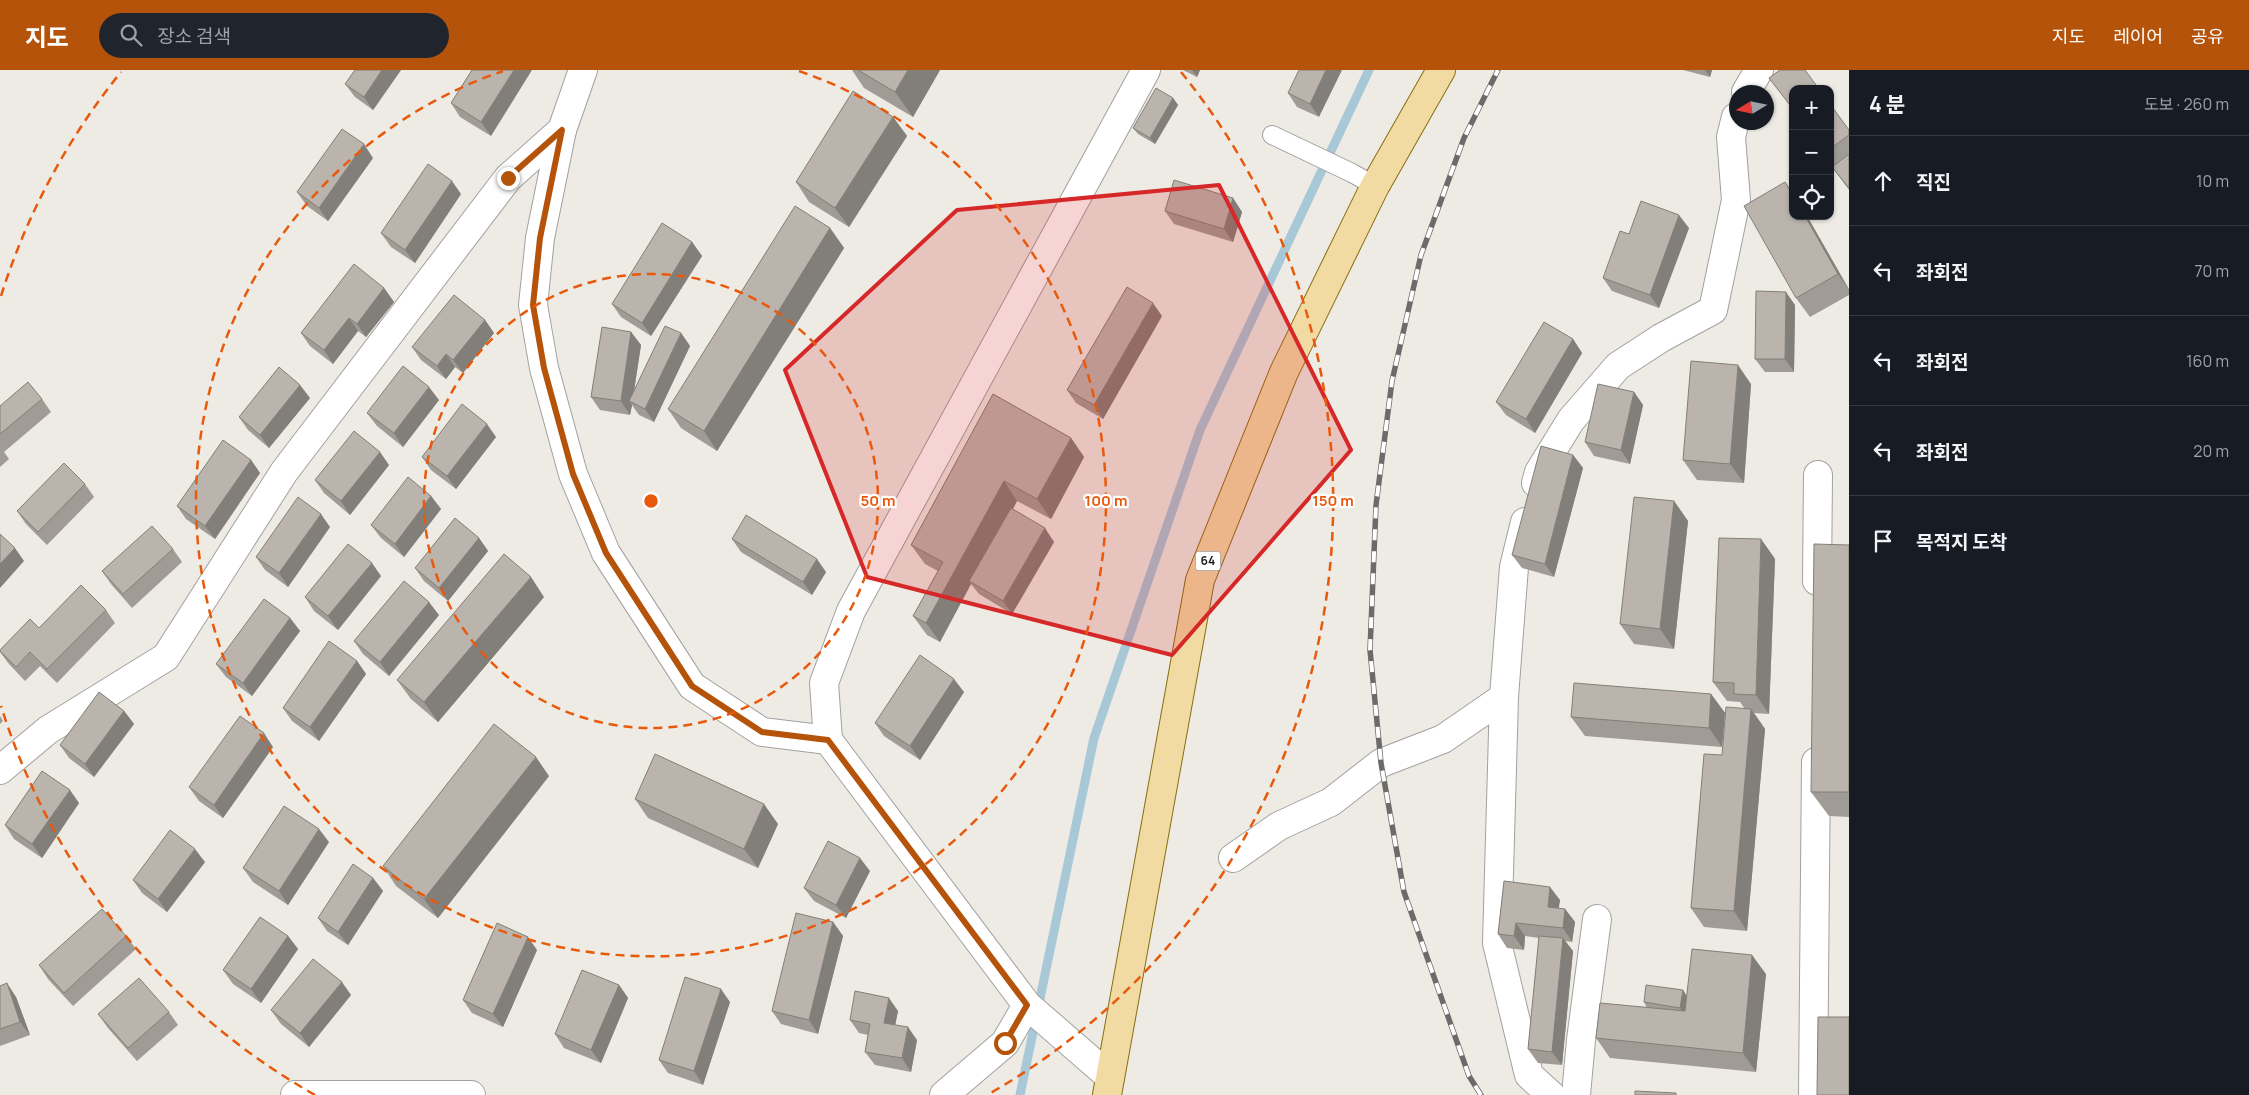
<!DOCTYPE html>
<html lang="ko">
<meta charset="utf-8">
<style>
body{margin:0;font-family:Manrope,"Noto Sans KR",sans-serif;background:#20242c;color:#f1f3f6}
.controls{position:absolute;right:15px;top:15px;display:grid;overflow:hidden;border-radius:10px;box-shadow:0 1px 4px #0004}
.controls button{width:45px;height:45px;display:grid;place-items:center;padding:0;border:0;border-bottom:1px solid #363941;background:#171b24;color:#f1f3f6;font:25px sans-serif}
.compass{position:absolute;left:1729px;top:15px;width:45px;height:45px;border-radius:50%;background:#171b24;box-shadow:0 1px 4px #0004;rotate:260deg}
.stop{position:absolute;width:15px;height:15px;margin:-11px;border:4px solid #b45309;border-radius:50%;background:#fff}
.stop.end{background:#b45309;border-color:#fff;box-shadow:0 1px 5px #0008}
.list{margin:0;padding:0;list-style:none}
h2{display:flex;justify-content:space-between;align-items:center;height:65px;margin:0;padding:0 20px;font-size:21px}
h2 small{font-size:16px;font-weight:400;color:#9ea1a6}
.list li{display:grid;grid-template-columns:32px 1fr auto;gap:15px;align-items:center;box-sizing:border-box;height:90px;padding:0 20px;border-top:1px solid #363941}
.list b{display:block;font-size:19px;white-space:nowrap}
.list em{font-size:16px;font-style:normal;color:#9ea1a6}
.icon{flex:none;width:28px;height:28px;fill:none;stroke:currentColor;stroke-width:2;stroke-linecap:round;stroke-linejoin:round}
.map{position:relative;flex:none;width:1849px;height:1025px;overflow:hidden}
header{display:flex;align-items:center;gap:30px;box-sizing:border-box;height:70px;padding:0 25px;background:#b45309;color:#fff}
header strong{font-size:24px}
nav{display:flex;gap:28px;margin-inline-start:auto;font-size:18px}
.search{width:350px;height:45px;background:#20242c;display:flex;align-items:center;gap:12px;box-sizing:border-box;padding:0 18px;border-radius:28px;color:#9ea1a6;font-size:19px}
main{display:flex}
aside{flex:1;background:#171b24}
.map>svg:first-child{display:block}
</style>
<header>
<strong>지도</strong>
<div class="search"><svg class="icon" aria-label="search" viewBox="0 0 24 24"><circle cx="10" cy="10" r="6"/><path d="M15 15l6 6"/></svg>장소 검색</div>
<nav><a>지도</a><a>레이어</a><a>공유</a></nav>
</header>
<main>
<div class="map">
<svg width="1849" height="1025" viewBox="0 0 1849 1025">
<rect width="100%" height="100%" fill="#edebe4"/>
<g fill="none" stroke-linecap="round" stroke-linejoin="round">
<polyline stroke="#a8c7d7" stroke-width="9" points="1020,1025 1094,668 1200,360 1369,0"/>
<g stroke="#a1a1a1" stroke-width="20">
<polyline id="service" points="1272,65 1352,103 1375,116"/>
</g>
<g stroke="#a1a1a1" stroke-width="30">
<g id="minor">
<polyline points="583,0 562,60 540,168 533,235 544,298 573,404 606,483 692,616 762,662 828,670 1027,935 1110,1007"/>
<polyline points="1746,22 1759,0"/>
<polyline points="1536,413 1539,402 1571,350 1618,296 1661,268 1713,240 1736,130 1731,67 1736,47"/>
<polyline points="1525,452 1514,497 1504,627 1497,873 1529,1005 1551,1025"/>
<polyline points="1817,511 1818,405"/>
<polyline points="828,670 824,613 851,541 1146,0"/>
<polyline points="0,700 48,660 166,587 284,402 508,108 562,60"/>
<polyline points="1233,788 1279,756 1331,732 1381,693 1443,669 1504,627"/>
<polyline points="295,1025 471,1025"/>
<polyline points="944,1025 1005,973 1027,935"/>
<polyline points="1576,1025 1581,970 1597,849"/>
<polyline points="1813,1025 1816,692"/>
</g>
</g>
<g stroke="#886e0e" stroke-width="30">
<polyline id="primary" points="1107,1025 1200,510 1284,302 1375,116 1441,0"/>
</g>
<use href="#service" stroke="#fff" stroke-width="18"/>
<use href="#minor" stroke="#fff" stroke-width="28"/>
<use href="#primary" stroke="#f2daa3" stroke-width="28"/>
<g stroke="#6b6b6b" stroke-width="5.5">
<polyline id="rail" points="1481,1025 1469,1006 1404,822 1381,693 1370,580 1376,435 1392,311 1421,185 1464,68 1498,0"/>
</g>
<use href="#rail" stroke="#fff" stroke-width="4" stroke-dasharray="11" stroke-linecap="butt"/>
</g>
<g fill="#a09b95">
<polygon points="355,0 401,0 373,40 355,27 345,14"/>
<polygon points="472,0 491,66 460,47 451,33"/>
<polygon points="852,0 940,0 913,47 864,18"/>
<polygon points="1183,0 1200,0 1197,7"/>
<polygon points="1299,0 1319,47 1297,37 1288,23"/>
<polygon points="1683,0 1712,0 1710,7"/>
<polygon points="1173,28 1178,35 1155,74 1138,64 1133,58"/>
<polygon points="1830,34 1849,60 1849,120 1832,97 1834,96 1830,91"/>
<polygon points="893,47 907,66 849,157 809,132 796,112"/>
<polygon points="373,88 328,151 307,136 297,122"/>
<polygon points="1785,112 1793,123 1793,146 1807,146 1849,219 1849,225 1810,247 1796,228"/>
<polygon points="461,124 415,193 391,177 381,163"/>
<polygon points="1233,128 1242,142 1233,172 1174,154 1165,141"/>
<polygon points="830,158 844,178 717,381 681,358 668,339"/>
<polygon points="1689,158 1659,238 1612,221 1603,208 1629,164"/>
<polygon points="692,172 702,186 651,266 621,247 612,234"/>
<polygon points="384,218 394,232 366,267 358,261 333,294 310,276 301,263"/>
<polygon points="1795,235 1794,302 1765,302 1755,289"/>
<polygon points="1162,246 1103,349 1076,333 1067,320"/>
<polygon points="485,250 494,263 463,303 455,297 446,309 421,290 412,277"/>
<polygon points="631,262 641,275 634,322 681,263 690,276 654,352 639,345 632,335 630,345 600,340 591,327"/>
<polygon points="1573,269 1582,283 1535,363 1506,345 1496,332"/>
<polygon points="1751,314 1744,413 1697,410 1683,390"/>
<polygon points="1634,322 1643,335 1630,394 1594,386 1585,372"/>
<polygon points="993,324 1071,368 1084,387 1051,449 1017,431 1013,439 1054,472 1012,544 979,524 971,514 940,572 927,565 913,546 938,501 925,494 911,475"/>
<polygon points="310,328 269,378 248,360 239,347"/>
<polygon points="42,329 51,342 4,382 9,389 0,397 0,336"/>
<polygon points="439,330 403,377 377,356 367,343"/>
<polygon points="496,367 456,419 431,400 422,387"/>
<polygon points="1573,385 1583,398 1554,507 1522,498 1512,485"/>
<polygon points="251,390 260,403 215,469 186,449 177,436"/>
<polygon points="389,395 350,445 324,423 315,410"/>
<polygon points="85,414 94,427 47,475 26,454 17,441"/>
<polygon points="431,426 441,439 404,487 381,468 371,455"/>
<polygon points="1674,431 1688,451 1674,579 1634,574 1620,554"/>
<polygon points="330,457 288,517 265,500 256,487"/>
<polygon points="479,468 488,481 448,531 424,511 415,498"/>
<polygon points="732,469 826,502 812,525 741,482"/>
<polygon points="1761,469 1775,489 1769,644 1754,643 1765,659 1747,861 1704,857 1691,838 1722,685 1745,639 1740,632 1727,631 1713,612"/>
<polygon points="1849,475 1849,747 1829,746 1811,722"/>
<polygon points="173,479 182,492 132,538 111,514 102,501"/>
<polygon points="381,506 338,560 314,541 305,527"/>
<polygon points="544,527 438,652 411,629 397,610"/>
<polygon points="106,540 115,553 57,613 40,596 25,611 9,594 0,582 39,558"/>
<polygon points="439,545 389,606 363,584 354,571"/>
<polygon points="290,548 300,561 252,626 226,607 216,594"/>
<polygon points="357,591 366,604 319,671 292,651 283,638"/>
<polygon points="964,622 920,690 884,666 875,653"/>
<polygon points="1711,624 1725,643 1722,677 1585,666 1571,647"/>
<polygon points="124,641 134,654 94,707 69,688 60,675"/>
<polygon points="0,646 3,651 0,654"/>
<polygon points="273,677 223,748 199,731 189,717"/>
<polygon points="549,706 438,848 396,816 383,796"/>
<polygon points="635,729 778,754 758,798 648,748"/>
<polygon points="79,733 42,788 14,769 5,755"/>
<polygon points="329,772 288,835 253,812 243,798"/>
<polygon points="205,792 167,842 142,823 133,810"/>
<polygon points="870,801 846,848 814,831 804,818"/>
<polygon points="373,808 383,821 348,875 327,861 318,848"/>
<polygon points="1504,811 1560,830 1558,838 1565,839 1575,852 1572,872 1565,871 1573,881 1562,995 1538,993 1528,979 1539,868 1525,866 1524,880 1507,878 1498,864"/>
<polygon points="833,852 843,866 818,964 781,954 772,941"/>
<polygon points="126,866 136,879 73,936 48,909 39,895"/>
<polygon points="288,866 298,879 261,933 233,914 223,900"/>
<polygon points="537,880 503,957 472,943 463,930"/>
<polygon points="1766,904 1756,1002 1610,988 1596,968 1647,938 1644,932 1683,920 1687,926"/>
<polygon points="619,915 628,928 601,993 564,978 555,964"/>
<polygon points="0,916 16,927 30,965 0,976"/>
<polygon points="351,925 309,977 281,954 271,940"/>
<polygon points="730,932 703,1015 668,1003 659,990"/>
<polygon points="898,941 895,955 917,970 911,1002 875,995 865,982 868,965 859,963 850,950"/>
<polygon points="169,942 178,955 137,991 108,958 98,944"/>
</g>
<g fill="#827e79">
<polygon points="382,0 401,0 373,40 364,27"/>
<polygon points="514,0 532,0 491,66 481,52"/>
<polygon points="908,0 940,0 913,47 895,22"/>
<polygon points="1192,0 1200,0 1197,7"/>
<polygon points="1326,0 1342,0 1319,47 1310,34"/>
<polygon points="1705,0 1712,0 1710,7"/>
<polygon points="1173,28 1178,35 1155,74 1150,68"/>
<polygon points="893,47 907,66 849,157 835,138"/>
<polygon points="364,74 373,88 328,151 319,138"/>
<polygon points="452,111 461,124 415,193 405,180"/>
<polygon points="1233,128 1242,142 1233,172 1224,159"/>
<polygon points="1679,145 1689,158 1659,238 1650,225"/>
<polygon points="1805,146 1807,146 1849,220 1838,204"/>
<polygon points="830,158 844,178 717,381 704,361"/>
<polygon points="692,172 702,186 651,266 642,253"/>
<polygon points="384,218 394,232 366,267 357,254"/>
<polygon points="1786,222 1795,235 1794,302 1785,289"/>
<polygon points="1153,233 1162,246 1103,349 1094,335"/>
<polygon points="349,248 358,261 333,294 324,280"/>
<polygon points="485,250 494,263 463,303 453,290"/>
<polygon points="631,262 641,275 632,333 629,331 632,335 630,345 621,331"/>
<polygon points="681,263 690,276 654,352 645,339"/>
<polygon points="1573,269 1582,283 1535,363 1526,349"/>
<polygon points="446,284 455,297 446,309 437,296"/>
<polygon points="1738,295 1751,314 1744,413 1730,394"/>
<polygon points="300,315 310,328 269,378 260,365"/>
<polygon points="429,317 439,330 403,377 394,363"/>
<polygon points="1634,322 1643,335 1630,394 1621,380"/>
<polygon points="487,354 496,367 456,419 447,406"/>
<polygon points="1071,368 1084,387 1051,449 1037,429"/>
<polygon points="380,382 389,395 350,445 341,431"/>
<polygon points="1573,385 1583,398 1554,507 1545,494"/>
<polygon points="251,390 260,403 215,469 205,456"/>
<polygon points="1004,411 1017,431 972,513 969,511 971,514 940,572 926,553"/>
<polygon points="431,426 441,439 404,487 395,474"/>
<polygon points="1674,431 1688,451 1674,579 1660,559"/>
<polygon points="321,444 330,457 288,517 279,503"/>
<polygon points="1045,458 1054,472 1012,544 1003,531"/>
<polygon points="479,468 488,481 448,531 439,518"/>
<polygon points="1761,469 1775,489 1769,644 1756,625"/>
<polygon points="15,478 24,491 0,518 0,494"/>
<polygon points="817,489 826,502 812,525 803,512"/>
<polygon points="372,493 381,506 338,560 328,546"/>
<polygon points="531,507 544,527 438,652 424,632"/>
<polygon points="429,532 439,545 389,606 380,592"/>
<polygon points="290,548 300,561 252,626 243,613"/>
<polygon points="357,591 366,604 319,671 310,657"/>
<polygon points="954,609 964,622 920,690 910,676"/>
<polygon points="1711,624 1725,643 1722,677 1709,658"/>
<polygon points="1751,639 1765,659 1747,861 1734,841"/>
<polygon points="124,641 134,654 94,707 85,694"/>
<polygon points="264,663 273,677 223,748 214,735"/>
<polygon points="536,687 549,706 438,848 424,829"/>
<polygon points="70,720 79,733 42,788 32,774"/>
<polygon points="764,734 778,754 758,798 744,779"/>
<polygon points="319,759 329,772 288,835 279,821"/>
<polygon points="195,779 205,792 167,842 158,829"/>
<polygon points="860,788 870,801 846,848 836,835"/>
<polygon points="373,808 383,821 348,875 338,862"/>
<polygon points="1550,817 1560,830 1557,850 1548,837"/>
<polygon points="1565,839 1575,852 1572,872 1563,858"/>
<polygon points="833,852 843,866 818,964 809,950"/>
<polygon points="1516,853 1525,866 1524,880 1514,866"/>
<polygon points="288,866 298,879 261,933 251,919"/>
<polygon points="528,867 537,880 503,957 493,944"/>
<polygon points="1563,868 1573,881 1562,995 1552,982"/>
<polygon points="1752,885 1766,904 1756,1002 1743,983"/>
<polygon points="342,912 351,925 309,977 300,963"/>
<polygon points="7,913 16,927 30,965 20,952"/>
<polygon points="619,915 628,928 601,993 591,980"/>
<polygon points="721,919 730,932 703,1015 694,1001"/>
<polygon points="1683,920 1687,927 1685,945 1680,938"/>
<polygon points="889,928 898,941 893,966 884,953"/>
<polygon points="908,957 917,970 911,1002 902,988"/>
</g>
<g fill="#bab4ad" stroke="#827e79">
<polygon points="355,0 382,0 364,27 345,14"/>
<polygon points="472,0 514,0 481,52 451,33"/>
<polygon points="858,0 908,0 895,22"/>
<polygon points="1299,0 1326,0 1310,34 1288,23"/>
<polygon points="1780,0 1805,0 1819,19 1793,19 1793,39 1769,8"/>
<polygon points="1156,18 1173,28 1150,68 1133,58"/>
<polygon points="853,21 893,47 835,138 796,112"/>
<polygon points="1830,34 1849,60 1849,65 1830,79"/>
<polygon points="342,59 364,74 319,138 297,122"/>
<polygon points="1849,84 1849,118 1832,97"/>
<polygon points="428,94 452,111 405,180 381,163"/>
<polygon points="1174,110 1233,128 1224,159 1165,141"/>
<polygon points="1785,112 1793,125 1793,146 1805,146 1838,204 1796,228 1744,136"/>
<polygon points="1641,131 1679,145 1650,225 1603,208 1620,161 1629,164"/>
<polygon points="795,136 830,158 704,361 668,339"/>
<polygon points="662,153 692,172 642,253 612,234"/>
<polygon points="354,194 384,218 357,254 349,248 324,280 301,263"/>
<polygon points="1127,217 1153,233 1094,335 1067,320"/>
<polygon points="1756,221 1786,222 1785,289 1755,289"/>
<polygon points="454,225 485,250 453,290 446,284 437,296 412,277"/>
<polygon points="1544,252 1573,269 1526,349 1496,332"/>
<polygon points="665,256 681,263 645,339 629,331"/>
<polygon points="602,257 631,262 621,331 591,327"/>
<polygon points="1691,291 1738,295 1730,394 1683,390"/>
<polygon points="403,296 429,317 394,363 367,343"/>
<polygon points="279,297 300,315 260,365 239,347"/>
<polygon points="28,312 42,329 0,364 0,336"/>
<polygon points="1598,314 1634,322 1621,380 1585,372"/>
<polygon points="993,324 1071,368 1037,429 1004,411 926,553 913,546 943,492 911,475"/>
<polygon points="462,334 487,354 447,406 422,387"/>
<polygon points="354,361 380,382 341,431 315,410"/>
<polygon points="223,370 251,390 205,456 177,436"/>
<polygon points="1541,376 1573,385 1545,494 1512,485"/>
<polygon points="64,393 85,414 38,462 17,441"/>
<polygon points="408,407 431,426 395,474 371,455"/>
<polygon points="298,427 321,444 279,503 256,487"/>
<polygon points="1634,427 1674,431 1660,559 1620,554"/>
<polygon points="1011,438 1045,458 1003,531 969,511"/>
<polygon points="746,445 817,489 803,512 732,469"/>
<polygon points="455,448 479,468 439,518 415,498"/>
<polygon points="152,456 173,479 123,524 102,501"/>
<polygon points="0,464 15,478 0,494"/>
<polygon points="1719,468 1761,469 1756,625 1734,624 1734,613 1713,612"/>
<polygon points="348,474 372,493 328,546 305,527"/>
<polygon points="1814,474 1849,475 1849,722 1811,722"/>
<polygon points="504,484 531,507 424,632 397,610"/>
<polygon points="404,511 429,532 380,592 354,571"/>
<polygon points="81,515 106,540 47,599 30,582 16,597 0,581 0,580 30,549 39,558"/>
<polygon points="264,529 290,548 243,613 216,594"/>
<polygon points="329,571 357,591 310,657 283,638"/>
<polygon points="920,585 954,609 910,676 875,653"/>
<polygon points="1574,613 1711,624 1709,658 1571,647"/>
<polygon points="99,622 124,641 85,694 60,675"/>
<polygon points="1726,637 1751,639 1734,841 1691,838 1704,684 1722,685"/>
<polygon points="240,646 264,663 214,735 189,717"/>
<polygon points="494,654 536,687 424,829 383,796"/>
<polygon points="655,684 764,734 744,779 635,729"/>
<polygon points="42,701 70,720 32,774 5,755"/>
<polygon points="284,736 319,759 279,821 243,798"/>
<polygon points="170,760 195,779 158,829 133,810"/>
<polygon points="828,771 860,788 836,835 804,818"/>
<polygon points="353,794 373,808 338,862 318,848"/>
<polygon points="1504,811 1550,817 1548,837 1565,839 1563,858 1516,853 1514,866 1498,864"/>
<polygon points="102,839 126,866 64,923 39,895"/>
<polygon points="796,843 833,852 809,950 772,941"/>
<polygon points="260,847 288,866 251,919 223,900"/>
<polygon points="497,853 528,867 493,944 463,930"/>
<polygon points="1539,866 1563,868 1552,982 1528,979"/>
<polygon points="1692,879 1752,885 1743,983 1596,968 1600,933 1685,941"/>
<polygon points="313,889 342,912 300,963 271,940"/>
<polygon points="582,900 619,915 591,980 555,964"/>
<polygon points="685,907 721,919 694,1001 659,990"/>
<polygon points="139,908 169,942 128,978 98,944"/>
<polygon points="7,913 20,952 0,959 0,916"/>
<polygon points="1646,915 1683,920 1680,938 1644,932"/>
<polygon points="855,921 889,928 884,953 908,957 902,988 865,982 870,954 850,950"/>
<polygon points="1818,947 1849,947 1849,1025 1817,1025"/>
<polygon points="1635,1021 1676,1023 1676,1025 1635,1025"/>
</g>
<g fill="none" stroke-linecap="round" stroke-linejoin="round">
<polyline stroke="#b45309" stroke-width="6" points="508,108 562,60 540,168 533,235 544,298 573,404 606,483 692,616 762,662 828,670 1027,935 1005,973"/>
</g>
<path fill="#d62828" fill-opacity="0.2" stroke="#d62828" stroke-width="4" stroke-linejoin="round" d="M1219,115L1351,380L1172,585L867,507L785,300L957,140Z"/>
<g fill="none" stroke="#e8590c" stroke-width="2.5" stroke-dasharray="9 6">
<circle cx="651" cy="431" r="227"/>
<path d="M799 1A455 455 0 1 1 503 1"/>
<path d="M315 1025A682 682 0 0 1 1 636M1 226A682 682 0 0 1 121 2M1181 2A682 682 0 0 1 987 1025"/>
</g>
<g text-anchor="middle" stroke-width="4.5" stroke-linejoin="round" paint-order="stroke">
<rect fill="#fff" stroke="#616161" stroke-width="1" x="1195.5" y="481.5" width="25" height="19" rx="4"/>
<g font-size="12" font-weight="bold" fill="#1d1d1d">
<text x="1208" y="495">64</text>
</g>
</g>
<circle cx="651" cy="431" r="8" fill="#e8590c" stroke="#fff" stroke-width="2.5"/>
<g font-size="15" text-anchor="middle" font-weight="bold" fill="#e8590c" stroke="#fff" stroke-width="4.5" stroke-linejoin="round" paint-order="stroke">
<text x="878" y="436">50 m</text>
<text x="1106" y="436">100 m</text>
<text x="1333" y="436">150 m</text>
</g>
</svg>
<div class="controls">
<button>+</button>
<button>−</button>
<button><svg class="icon" aria-label="locate" viewBox="0 0 24 24"><circle cx="12" cy="12" r="6"/><path d="M12 2v4M12 18v4M2 12h4M18 12h4"/></svg></button>
</div>
<svg class="compass" viewBox="-18 -18 36 36"><path d="M0-13l5 13h-10z" fill="#e53935"/><path d="M0 13l5-13h-10z" fill="#9ea1a6"/></svg>
<div class="stop" style="left:1005px;top:973px"></div>
<div class="stop end" style="left:508px;top:108px"></div>
</div>
<aside>
<h2>4 분<small>도보 · 260 m</small></h2>
<ul class="list">
<li><svg class="icon" aria-label="ahead" viewBox="0 0 24 24"><path d="M12 20V5M6 11l6-6 6 6"/></svg><div><b>직진</b></div><em>10 m</em></li>
<li><svg class="icon" aria-label="left" viewBox="0 0 24 24"><path d="M17 20v-9H6M10 6l-5 5 5 5"/></svg><div><b>좌회전</b></div><em>70 m</em></li>
<li><svg class="icon" aria-label="left" viewBox="0 0 24 24"><path d="M17 20v-9H6M10 6l-5 5 5 5"/></svg><div><b>좌회전</b></div><em>160 m</em></li>
<li><svg class="icon" aria-label="left" viewBox="0 0 24 24"><path d="M17 20v-9H6M10 6l-5 5 5 5"/></svg><div><b>좌회전</b></div><em>20 m</em></li>
<li><svg class="icon" aria-label="arrive" viewBox="0 0 24 24"><path d="M6 21V4h12l-3 4 3 4H6"/></svg><div><b>목적지 도착</b></div></li>
</ul>
</aside>
</main>
